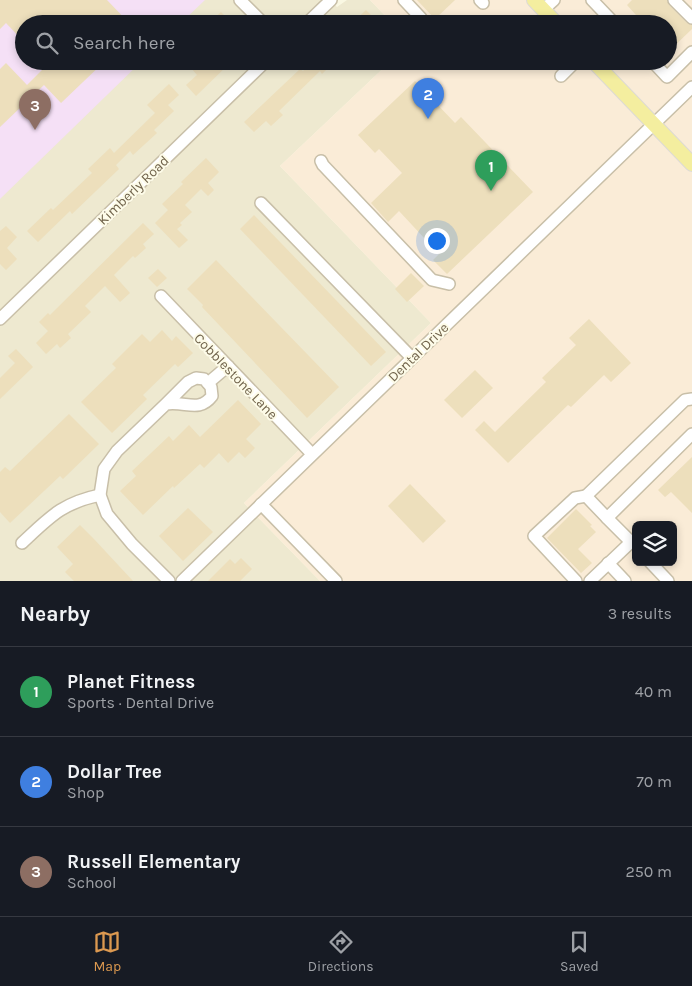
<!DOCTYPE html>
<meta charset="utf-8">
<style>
body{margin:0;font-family:Karla,sans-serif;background:#20242c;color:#f1f3f6}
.controls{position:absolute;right:15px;bottom:15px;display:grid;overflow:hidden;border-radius:8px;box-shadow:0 2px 8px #0003}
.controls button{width:45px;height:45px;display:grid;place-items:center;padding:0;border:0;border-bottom:1px solid #363941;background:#171b24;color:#f1f3f6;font:25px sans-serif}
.you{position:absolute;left:436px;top:240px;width:18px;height:18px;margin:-12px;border:4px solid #fff;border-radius:50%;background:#1a73e8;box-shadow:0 0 0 8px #1a73e833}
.badge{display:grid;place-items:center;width:32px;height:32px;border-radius:50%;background:#dc9950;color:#fff;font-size:16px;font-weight:700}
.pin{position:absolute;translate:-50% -41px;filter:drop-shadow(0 1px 2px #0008)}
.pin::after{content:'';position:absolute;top:26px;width:18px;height:15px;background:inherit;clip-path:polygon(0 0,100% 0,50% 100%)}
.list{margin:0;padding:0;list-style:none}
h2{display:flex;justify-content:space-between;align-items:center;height:65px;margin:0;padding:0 20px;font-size:21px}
h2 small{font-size:16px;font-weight:400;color:#9ea1a6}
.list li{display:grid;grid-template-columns:32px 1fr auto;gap:15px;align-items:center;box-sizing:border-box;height:90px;padding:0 20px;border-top:1px solid #363941}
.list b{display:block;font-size:19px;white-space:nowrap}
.list p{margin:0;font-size:16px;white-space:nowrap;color:#9ea1a6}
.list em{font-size:16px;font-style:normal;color:#9ea1a6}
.icon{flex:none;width:28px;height:28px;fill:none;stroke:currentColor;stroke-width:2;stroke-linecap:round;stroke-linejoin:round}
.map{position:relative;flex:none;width:692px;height:581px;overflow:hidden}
.search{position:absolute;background:#171b24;box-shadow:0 2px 8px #0003;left:15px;right:15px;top:15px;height:55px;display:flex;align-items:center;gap:12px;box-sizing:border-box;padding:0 18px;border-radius:28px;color:#9ea1a6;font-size:19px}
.sheet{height:335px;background:#171b24}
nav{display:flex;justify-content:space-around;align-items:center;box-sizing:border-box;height:70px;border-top:1px solid #363941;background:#171b24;font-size:14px;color:#9ea1a6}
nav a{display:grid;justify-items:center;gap:2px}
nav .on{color:#dc9950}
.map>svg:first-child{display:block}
</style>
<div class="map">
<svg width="692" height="581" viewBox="0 0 692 581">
<rect width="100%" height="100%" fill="#faf8e3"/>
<polygon fill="#eee9d0" points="0,0 330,0 337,7 347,0 370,0 393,24 24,24 24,61 391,61 280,166 431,323 244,503 320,581 0,581"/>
<path fill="#faecd7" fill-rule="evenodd" d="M370,0H692V581H320L244,503L431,323L280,166L391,61H668V24H393ZM636,525H673V562H636Z"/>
<polygon fill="#f5e0f6" points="0,0 205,0 180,24 24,24 24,61 142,61 0,199"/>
<g fill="#eddfbc">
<polygon points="0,0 107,0 130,24 24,24 24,42 6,23 0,29"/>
<polygon points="417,0 455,0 435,19"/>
<polygon points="632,0 667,0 669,5 687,23 692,25 692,29 668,52 668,24 644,24 627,5"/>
<polygon points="366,10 380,24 351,24"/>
<polygon points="221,12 233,24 208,24"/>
<polygon points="51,61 105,61 61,103 44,85 0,127 0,69 6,63 27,85"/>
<polygon points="198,61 232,61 196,96 186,85 197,75 191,68"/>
<polygon points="313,61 335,61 322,74 320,71 279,111 283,115 271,126 266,121 254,132 244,122 300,69 303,71"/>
<polygon points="415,81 455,123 461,117 533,192 447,274 433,260 439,254 399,211 388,222 371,203 402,173 379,149 375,153 358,135"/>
<polygon points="169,84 179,95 168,105 174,111 154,130 157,133 133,155 130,151 116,165 119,169 72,214 70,211 38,242 27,231 51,208 53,210 92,173 88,169 110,148 114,153 155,113 147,105"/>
<polygon points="206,158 219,172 208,183 214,190 208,196 201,189 185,205 192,212 180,223 182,225 177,229 188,240 179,248 155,223 168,210 162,204 183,184 181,182"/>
<polygon points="254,215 386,352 371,366 240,229"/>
<polygon points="143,223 154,234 143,244 146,248 135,258 133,256 114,275 130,293 120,302 105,286 85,306 91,312 68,334 71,338 60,348 57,344 46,354 36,343 48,331 39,322 48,313 50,315"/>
<polygon points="6,226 17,237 7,248 17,259 6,270 0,264 0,231"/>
<polygon points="216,260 339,387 307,418 202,307 203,305 187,289"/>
<polygon points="158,269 167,278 157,287 148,278"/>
<polygon points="411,273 424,286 407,302 395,289"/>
<polygon points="589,319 631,363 611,382 604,375 571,407 568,405 508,463 475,430 484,421 495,432 546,382 542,378 576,345 569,338"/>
<polygon points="162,330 172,341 176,336 193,353 178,367 175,364 143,395 147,399 112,433 81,402 116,368 112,364 142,334 150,342"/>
<polygon points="16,349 33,367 0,399 0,378 15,363 8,356"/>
<polygon points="475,370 493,388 462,418 444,400"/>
<polygon points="238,400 261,424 246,439 255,448 245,458 239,452 228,463 219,453 204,468 200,464 174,488 173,486 143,515 120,491 136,476 132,471 169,436 173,441 189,425 200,437"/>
<polygon points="69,414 99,444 63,479 60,476 10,523 0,512 0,472 5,467 10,471"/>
<polygon points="692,457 692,513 671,492 665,497 658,490"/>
<polygon points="410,484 446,521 423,543 388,506"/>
<polygon points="188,508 213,532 183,561 159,536"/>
<polygon points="576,509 592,525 590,526 596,532 578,549 592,563 581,573 547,538"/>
<polygon points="80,525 93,538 133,581 74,581 65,572 73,564 57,547"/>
<polygon points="241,558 252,569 240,581 208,581 230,559 235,564"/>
</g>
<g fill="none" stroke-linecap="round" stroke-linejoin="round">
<g stroke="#c8bfa8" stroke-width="14">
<g id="minor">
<polyline points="240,0 264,24"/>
<polyline points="404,0 421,18"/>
<polyline points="480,0 483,3"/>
<polyline points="592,0 615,24"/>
<polyline points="674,0 692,18"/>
<polyline points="543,10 554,0"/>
<polyline points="306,24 331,0"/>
<polyline points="652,61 667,77 692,52"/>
<polyline points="561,76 576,61"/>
<polyline points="321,161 323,165 432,280 449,284"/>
<polyline points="261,203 412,358"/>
<polyline points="161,296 312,454"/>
<polyline points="0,319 266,61"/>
<polyline points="208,383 228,366"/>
<path d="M166,404C186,401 199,413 212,396L211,387L204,379L196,378L188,382L166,404L117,451L104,469L100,495L107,514L132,544L169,581"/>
<polyline points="261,504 336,581"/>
<polyline points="607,518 586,496 685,400 692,399"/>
<path d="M22,543C50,517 62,503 100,495"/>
<polyline points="650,562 668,581"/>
<polyline points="608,563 625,581"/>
<polyline points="182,581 692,87"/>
<polyline points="576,581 534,536 575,498 586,496"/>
<polyline points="590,581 631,542 607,518 692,434"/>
</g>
</g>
<g stroke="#dddad4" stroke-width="16">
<g id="major">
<polyline points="534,0 557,24"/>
<polyline points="593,61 692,164"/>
</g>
</g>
<use href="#minor" stroke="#fff" stroke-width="11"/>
<use href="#major" stroke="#f4ee9f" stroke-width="14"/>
</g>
<g text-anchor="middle" stroke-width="4" stroke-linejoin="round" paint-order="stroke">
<g font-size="14" fill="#70634b" stroke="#fdfbe8">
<text transform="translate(133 190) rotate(-44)" y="5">Kimberly Road</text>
<text transform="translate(418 352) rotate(-44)" y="5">Dental Drive</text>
<text transform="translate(236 376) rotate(46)" y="5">Cobblestone Lane</text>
</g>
</g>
</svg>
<div class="controls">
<button><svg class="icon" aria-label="layers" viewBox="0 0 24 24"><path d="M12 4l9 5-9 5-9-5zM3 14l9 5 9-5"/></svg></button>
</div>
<div class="you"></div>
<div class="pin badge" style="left:491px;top:191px;background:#2e9e5b">1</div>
<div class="pin badge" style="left:428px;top:119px;background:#3f7fe0">2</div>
<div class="pin badge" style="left:35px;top:130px;background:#8d6e63">3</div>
<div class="search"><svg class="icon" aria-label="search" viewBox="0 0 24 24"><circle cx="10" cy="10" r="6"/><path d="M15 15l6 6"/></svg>Search here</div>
</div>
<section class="sheet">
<h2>Nearby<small>3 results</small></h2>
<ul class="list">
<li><span class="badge" style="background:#2e9e5b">1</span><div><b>Planet Fitness</b><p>Sports · Dental Drive</p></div><em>40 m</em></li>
<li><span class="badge" style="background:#3f7fe0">2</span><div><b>Dollar Tree</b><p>Shop</p></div><em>70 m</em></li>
<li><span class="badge" style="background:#8d6e63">3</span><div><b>Russell Elementary</b><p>School</p></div><em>250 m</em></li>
</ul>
</section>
<nav>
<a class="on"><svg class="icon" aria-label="map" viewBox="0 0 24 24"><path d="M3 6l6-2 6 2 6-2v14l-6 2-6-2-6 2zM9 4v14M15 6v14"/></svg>Map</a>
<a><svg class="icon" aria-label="directions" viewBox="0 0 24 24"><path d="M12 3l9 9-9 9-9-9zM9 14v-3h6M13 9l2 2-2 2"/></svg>Directions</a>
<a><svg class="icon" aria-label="saved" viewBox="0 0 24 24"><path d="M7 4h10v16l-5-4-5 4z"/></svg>Saved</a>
</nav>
